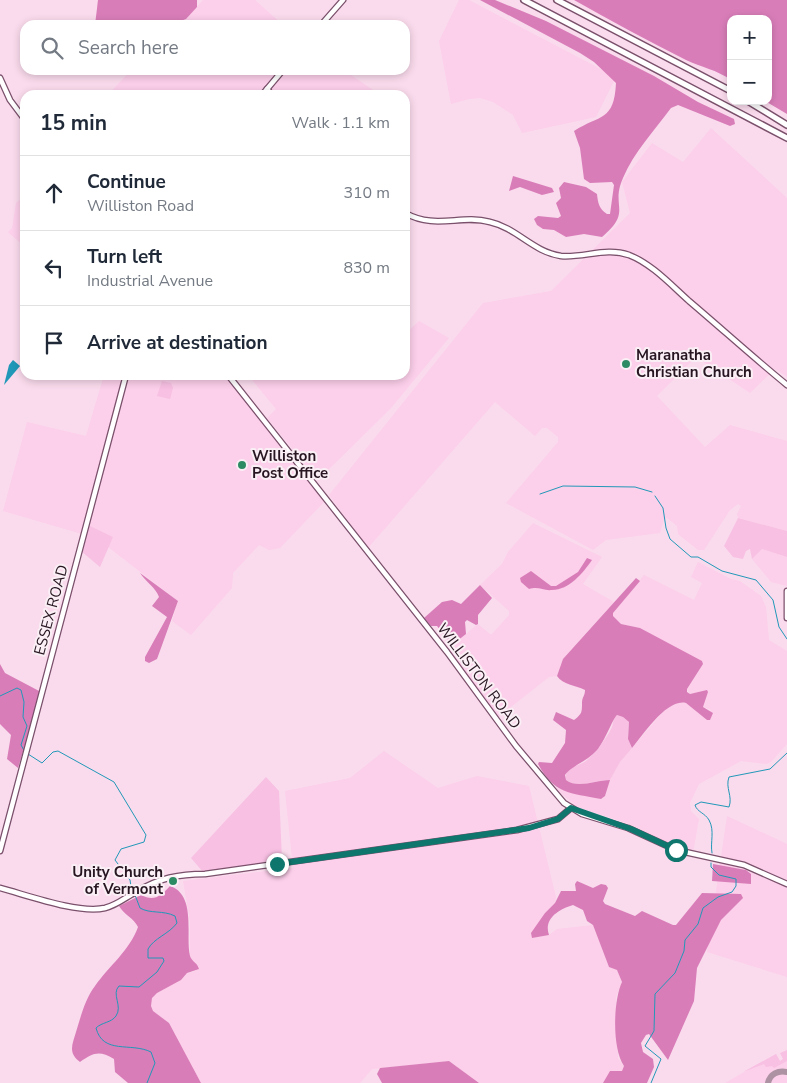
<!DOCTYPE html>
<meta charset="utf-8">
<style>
body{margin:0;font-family:"Nunito Sans",sans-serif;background:#f6f6f7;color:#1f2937}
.controls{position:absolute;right:15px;top:15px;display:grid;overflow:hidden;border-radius:10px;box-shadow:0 2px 8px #0003}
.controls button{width:45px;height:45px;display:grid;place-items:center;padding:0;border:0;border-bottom:1px solid #e0e1e3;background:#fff;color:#1f2937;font:25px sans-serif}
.stop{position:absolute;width:15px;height:15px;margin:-11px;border:4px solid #0f766e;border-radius:50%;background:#fff}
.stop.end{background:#0f766e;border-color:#fff;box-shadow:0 1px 5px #0008}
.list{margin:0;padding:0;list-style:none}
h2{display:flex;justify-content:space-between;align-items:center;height:65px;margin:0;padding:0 20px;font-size:21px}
h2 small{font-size:16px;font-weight:400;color:#747a83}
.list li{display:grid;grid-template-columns:32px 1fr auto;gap:15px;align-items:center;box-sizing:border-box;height:75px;padding:0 20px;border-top:1px solid #e0e1e3}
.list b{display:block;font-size:19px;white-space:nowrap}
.list p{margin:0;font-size:16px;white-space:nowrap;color:#747a83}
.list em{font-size:16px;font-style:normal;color:#747a83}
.icon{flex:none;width:28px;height:28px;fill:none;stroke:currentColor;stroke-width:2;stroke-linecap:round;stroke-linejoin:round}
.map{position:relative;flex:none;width:787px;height:1083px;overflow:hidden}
.search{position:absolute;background:#fff;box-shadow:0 2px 8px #0003;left:20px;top:20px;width:390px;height:55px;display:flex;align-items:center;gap:12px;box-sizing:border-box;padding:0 18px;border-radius:15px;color:#747a83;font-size:19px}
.panel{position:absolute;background:#fff;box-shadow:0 2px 8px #0003;left:20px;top:90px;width:390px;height:290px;border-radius:15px}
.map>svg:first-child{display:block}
</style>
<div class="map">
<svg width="787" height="1083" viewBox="0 0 787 1083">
<rect width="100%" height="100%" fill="#fadbed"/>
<g fill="#fccfea">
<polygon points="203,0 255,0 283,25 169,25 186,19"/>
<polygon points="459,0 469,0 616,77 596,117 522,133 513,115 493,102 480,98 469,99 451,104 439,41"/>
<polygon points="131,70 344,70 380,95 108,95"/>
<polygon points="711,128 787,198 787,377 775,369 750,393 696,357 657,396 705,447 730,425 787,441 787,531 738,518 737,514 741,506 738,504 730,510 704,550 698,550 678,534 677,526 667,518 664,519 660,533 606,540 593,550 506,503 558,442 558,437 547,428 542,428 535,436 495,402 368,548 329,495 483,303 551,291 630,213 622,182 652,143 683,162"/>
<polygon points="25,195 25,247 8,232 12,228 16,203"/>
<polygon points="419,321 449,338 391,408 318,480 267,418 276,409 248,375 405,375 405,334"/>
<polygon points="104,375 124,375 82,534 3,511 27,422 86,436"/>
<polygon points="130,375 225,375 325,501 280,548 269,550 259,545 233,573 232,588 191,635 172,621 178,601 108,547 113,537 88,525"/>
<polygon points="533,523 602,557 583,584 614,602 563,659 557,676 549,677 498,717 448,649 478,624 490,634 492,634 509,615 509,611 480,585 502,564 508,552"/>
<polygon points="762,549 787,557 787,586 771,582 752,559"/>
<polygon points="698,562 731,579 740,581 761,596 766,607 769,640 787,651 787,744 771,762 766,764 741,761 699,784 690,803 691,811 699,819 693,853 669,844 630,824 577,807 554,787 602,799 605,796 610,780 620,762 667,707 682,702 686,703 707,720 711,710 703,707 702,704 708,692 690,694 687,689 703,664 640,628 621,624 613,616 613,613 644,575 694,600 702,583 691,577"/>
<polygon points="384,751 438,788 477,776 529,786 556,897 555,903 545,913 532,938 549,935 557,929 593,925 609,967 617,970 622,982 616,997 618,1058 624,1066 622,1071 610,1071 603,1083 479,1083 449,1061 372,1069 360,1083 201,1083 169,1023 153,1011 151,1006 152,998 157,993 181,980 187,973 196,971 190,956 190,922 183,881 293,868 285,791 350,778"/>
<polygon points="727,816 787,844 787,977 707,952"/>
<polygon points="776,1054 780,1061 787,1057 787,1083 725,1083"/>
</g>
<g fill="#f8c0e3">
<polygon points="162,381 171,383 173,388 170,399 157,396"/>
<polygon points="738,518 787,531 787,557 762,549 752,559 750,549 746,551 743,559 733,557 724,546"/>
<polygon points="88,525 113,537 100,567 81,551"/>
<path d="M617,715L623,717L629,722L628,739L632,748L620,762L610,780C596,780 578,789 566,780C564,766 579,767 587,760C595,753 606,739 611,729C614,724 612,719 617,715Z"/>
<polygon points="266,777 279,791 282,860 203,872 191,858"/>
<polygon points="787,1050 787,1061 774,1068 772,1066 766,1067 764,1064 743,1072 776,1054 780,1061 783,1059 780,1053"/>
</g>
<g fill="#d97db9">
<polygon points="98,0 197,0 197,7 186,19 169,25 95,25"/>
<path d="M480,0H495L546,21L654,76L698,102L734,119L735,124L730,126L678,105L671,108C654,131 634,152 623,178C610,207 633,211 602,237L584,234L566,237L554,230L543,229L537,225L534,219L538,216L558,218L561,216L556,203L561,198L559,188L564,182L586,187L597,194C598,203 599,209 607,214H610L614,185L612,182L590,183L584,179L580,148L574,131C600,114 614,122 616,83L594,62L580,53Z"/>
<path d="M574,0H787V114L765,101H768V19H731V80C717,70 701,67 686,60C648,41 611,21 574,0Z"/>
<polygon points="513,176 552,188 554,192 542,195 520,187 509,191"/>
<path d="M587,558L592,560C583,573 569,590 552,590C543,591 539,586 529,589L521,582L520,578L531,571L551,586H556L578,572Z"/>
<path d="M140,573L178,601L157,659L149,663L145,661V657L167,617L152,606L159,597C156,588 146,582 140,573Z"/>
<path d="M636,578L640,581L613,613V616L621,624L640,628L702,661L703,664L687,689V692L690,694L707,690L708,692L703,707L713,713L710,720H707L686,703C667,698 643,735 632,748L628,739L629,722L623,717L617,715C612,720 605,741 597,750C588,761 571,766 565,775L566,780C578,789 596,780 610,780L605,796L601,799C570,793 554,794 538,764L539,762L552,763L565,743L566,730L553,720L556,712L574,720C582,714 582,712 582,703C582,697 585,696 585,690C575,685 563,685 557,676L563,659Z"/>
<polygon points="480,585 492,598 478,615 478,624 476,625 467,620 465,622 466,634 452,645 437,626 431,626 424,618 442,602 452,600 461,604"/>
<polygon points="0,664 5,673 41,692 18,768 7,759 11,735 0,724"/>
<polygon points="713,864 746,870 751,874 751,884 712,881"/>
<path d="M577,881L593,888L601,884L606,885L608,888L603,901L605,904L635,916L642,911L673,925H676L702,893L741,894L743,898L721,920L697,968L694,1001L668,1060L649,1034L646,1035L641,1043L643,1052L653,1059L654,1067L647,1083H603L610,1071H622L624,1066C612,1049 613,1001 622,982L617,970L609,967L593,925L587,921L583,910L573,905C560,909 543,918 549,935L532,938L531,933L545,913L555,903L561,891H576L575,884Z"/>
<path d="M170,886C197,895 185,937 190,956C192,962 197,962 199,969L187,973L181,980L157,993L152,998L151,1006L153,1011L169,1023L201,1083H128L115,1072L114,1059C99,1050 93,1053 80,1062C68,1053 72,1045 76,1032C81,1016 85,999 95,986C109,966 130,950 138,927C134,918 124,915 119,906L141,895C154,902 161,896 170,886Z"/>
<polygon points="449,1061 479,1083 382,1083 377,1074 380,1068"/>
</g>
<polygon fill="#2198b8" points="13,360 20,366 4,385 9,365"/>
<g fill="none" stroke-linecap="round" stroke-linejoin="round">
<g stroke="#2198b8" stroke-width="1">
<polyline points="540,494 563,486 635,487 652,492"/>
<polyline points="655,496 663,508 666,528 670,539 691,557 698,557 722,571 756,580 773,600 779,627 787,639"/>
<polyline points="0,696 17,688 21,690 24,702 23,717 27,726 21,745 25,752"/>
<polyline points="28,754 42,763 53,752 58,751 114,782 146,835 144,842 121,849 115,860 130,880 132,893"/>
<path d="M712,853C710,842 715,831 709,820C705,813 697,812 695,805L701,802L729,807C733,796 725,788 729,777L770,769L787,753"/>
<path d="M135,895L140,908C150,914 163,910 175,916L177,923C169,934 154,938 148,949V958H163L164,961L157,972L139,987L119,986C111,994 123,1006 116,1016C111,1023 102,1022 96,1028C103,1055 131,1042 151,1052L155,1063L147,1083"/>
<polyline points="651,1083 661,1059 645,1046 654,1031 655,994 675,973 684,951 685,940 698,924 703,908 718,897 732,892 736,886 736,879 719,875 711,867 711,863"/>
</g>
<path stroke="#ac92a2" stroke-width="6" d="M768,1083C770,1074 778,1070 787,1072"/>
<g stroke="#7a506b" stroke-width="7">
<g id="major">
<polyline points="321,25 343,0"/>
<polyline points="0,78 10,100 25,120"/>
<polyline points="267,89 272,95"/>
<polyline points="262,95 283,70"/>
<path d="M405,213C436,230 460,214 490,222C517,228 533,252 561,256C584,258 606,247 629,255C652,264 671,285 689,301C722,329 754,358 787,385"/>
<polyline points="228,375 447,652 516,746 564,803 582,814 628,828 676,850 744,865 787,884"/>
<polyline points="787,591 787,618"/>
<polyline points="0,851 126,375"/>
<path d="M0,888C27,895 78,914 105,908C117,905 126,897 136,892C159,878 179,874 205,874L517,830L558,819L571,808"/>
</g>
</g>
<g stroke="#7a506b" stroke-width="8">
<g id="highway">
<polyline points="524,0 787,138"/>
<polyline points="557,0 731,91"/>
<polyline points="748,101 787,125"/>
</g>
</g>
<use href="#major" stroke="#fff" stroke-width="4.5"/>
<use href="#highway" stroke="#fff" stroke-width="5"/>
</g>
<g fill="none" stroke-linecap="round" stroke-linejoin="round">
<polyline stroke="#0f766e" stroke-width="6" points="277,864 529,828 558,819 571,808 631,829 676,850"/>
</g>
<g fill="#2d8b63" stroke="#faeff5" stroke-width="2">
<circle cx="626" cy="364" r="5"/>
<circle cx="242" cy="465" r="5"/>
<circle cx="173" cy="881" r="5"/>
</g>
<g text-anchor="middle" stroke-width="4" stroke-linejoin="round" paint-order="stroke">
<g font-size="15" font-weight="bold" fill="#271621" stroke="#faeff5" text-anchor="start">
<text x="636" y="360">Maranatha<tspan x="636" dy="17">Christian Church</tspan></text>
<text x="252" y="461">Williston<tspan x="252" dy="17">Post Office</tspan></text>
<text x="163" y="877" text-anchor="end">Unity Church<tspan x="163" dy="17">of Vermont</tspan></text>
</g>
<g font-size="15" fill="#271621" stroke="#faeff5">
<text transform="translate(51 610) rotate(-75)" y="5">ESSEX ROAD</text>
<text transform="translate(479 676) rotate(53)" y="5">WILLISTON ROAD</text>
</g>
</g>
</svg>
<div class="controls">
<button>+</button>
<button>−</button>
</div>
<div class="stop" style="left:676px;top:850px"></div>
<div class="stop end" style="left:277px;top:864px"></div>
<div class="search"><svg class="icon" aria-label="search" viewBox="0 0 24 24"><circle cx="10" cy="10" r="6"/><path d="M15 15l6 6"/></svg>Search here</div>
<section class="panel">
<h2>15 min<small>Walk · 1.1 km</small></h2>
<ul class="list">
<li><svg class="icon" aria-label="ahead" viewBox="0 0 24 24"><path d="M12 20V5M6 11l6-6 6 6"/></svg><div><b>Continue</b><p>Williston Road</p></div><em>310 m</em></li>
<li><svg class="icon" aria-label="left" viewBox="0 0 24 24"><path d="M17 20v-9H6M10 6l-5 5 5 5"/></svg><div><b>Turn left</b><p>Industrial Avenue</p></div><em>830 m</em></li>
<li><svg class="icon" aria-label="arrive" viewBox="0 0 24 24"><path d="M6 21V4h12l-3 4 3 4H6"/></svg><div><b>Arrive at destination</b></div></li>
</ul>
</section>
</div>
